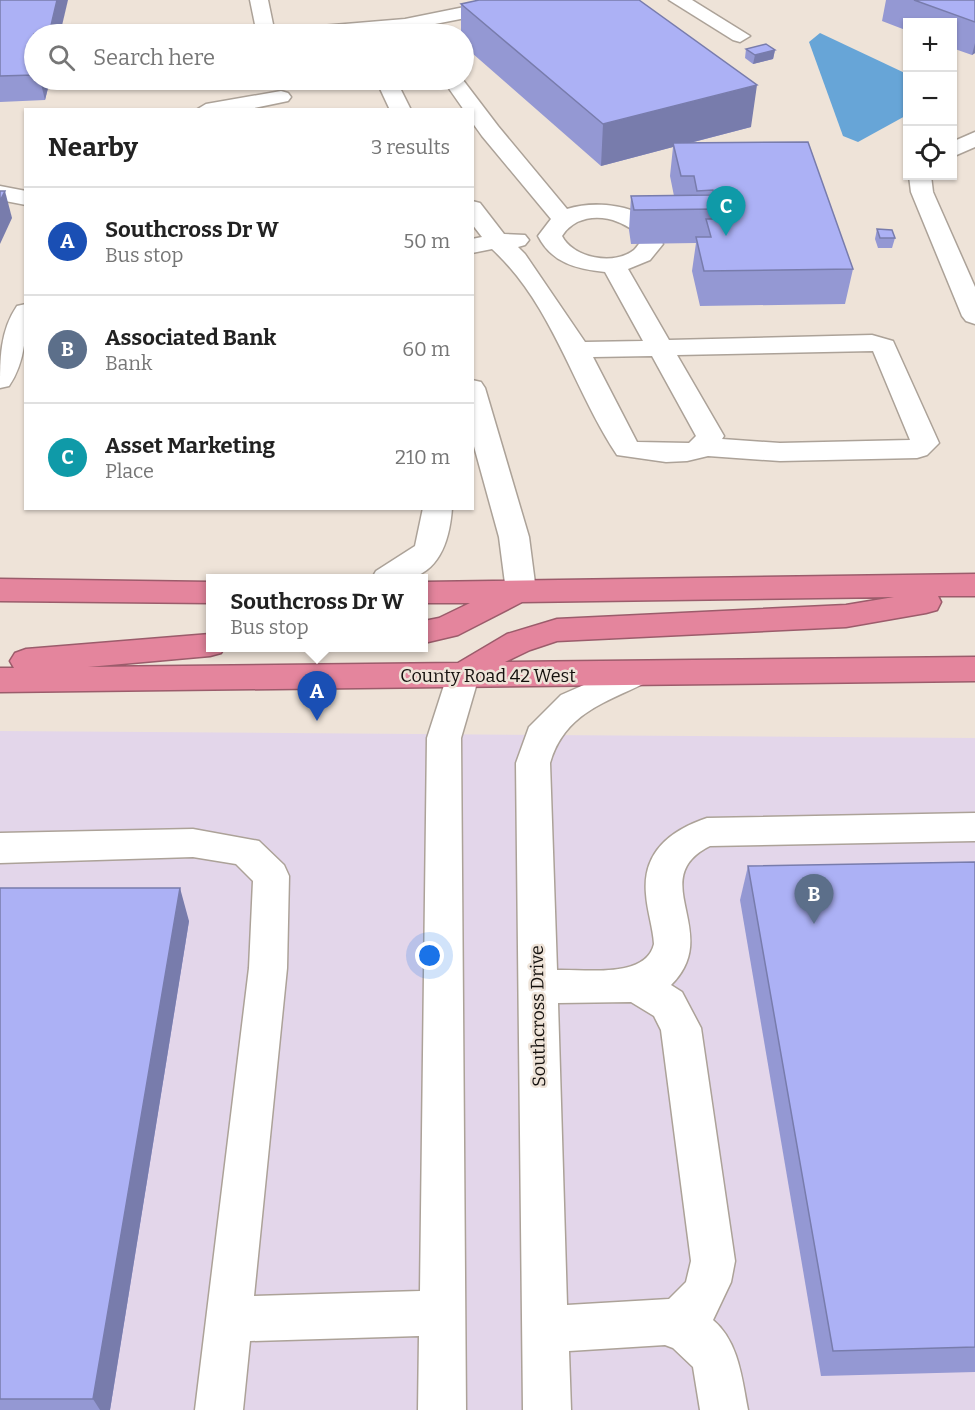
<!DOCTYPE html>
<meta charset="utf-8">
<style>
body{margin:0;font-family:Bitter,serif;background:#f2f2f2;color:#222}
.controls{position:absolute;right:18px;top:18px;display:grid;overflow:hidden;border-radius:0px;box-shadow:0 2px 4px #0004}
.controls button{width:54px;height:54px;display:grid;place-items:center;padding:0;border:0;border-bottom:2px solid #e0e0e0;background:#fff;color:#222;font:30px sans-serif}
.you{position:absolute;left:430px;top:956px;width:21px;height:21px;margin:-15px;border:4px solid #fff;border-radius:50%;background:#1a73e8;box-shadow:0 0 0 9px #1a73e833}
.badge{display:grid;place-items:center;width:39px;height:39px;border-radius:50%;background:#327685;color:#fff;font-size:20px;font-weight:700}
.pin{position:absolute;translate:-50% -50px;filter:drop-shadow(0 2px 3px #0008)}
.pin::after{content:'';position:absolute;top:32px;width:21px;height:18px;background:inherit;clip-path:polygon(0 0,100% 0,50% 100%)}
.popup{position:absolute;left:206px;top:574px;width:222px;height:78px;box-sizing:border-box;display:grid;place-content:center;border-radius:0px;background:#fff;filter:drop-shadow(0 2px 4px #0005);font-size:20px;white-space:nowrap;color:#767676}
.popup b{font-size:22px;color:#222}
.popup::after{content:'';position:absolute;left:50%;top:100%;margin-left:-12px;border:12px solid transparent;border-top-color:#fff}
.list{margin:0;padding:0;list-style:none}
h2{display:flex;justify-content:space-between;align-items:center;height:78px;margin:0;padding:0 24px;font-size:26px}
h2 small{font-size:20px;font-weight:400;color:#767676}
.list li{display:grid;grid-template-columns:39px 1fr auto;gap:18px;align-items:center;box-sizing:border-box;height:108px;padding:0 24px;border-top:2px solid #e0e0e0}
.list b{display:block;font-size:22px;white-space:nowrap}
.list p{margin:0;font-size:20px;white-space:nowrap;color:#767676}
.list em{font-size:20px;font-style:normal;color:#767676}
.icon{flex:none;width:33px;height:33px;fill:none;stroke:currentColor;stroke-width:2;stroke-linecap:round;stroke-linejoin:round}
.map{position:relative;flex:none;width:975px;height:1410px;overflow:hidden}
.search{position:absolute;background:#fff;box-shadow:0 2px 4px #0004;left:24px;top:24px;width:450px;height:66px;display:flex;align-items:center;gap:15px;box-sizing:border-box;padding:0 21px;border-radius:33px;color:#767676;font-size:22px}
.panel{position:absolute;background:#fff;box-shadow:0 2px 4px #0004;left:24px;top:108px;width:450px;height:402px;border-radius:0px}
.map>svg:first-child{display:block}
</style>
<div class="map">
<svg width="975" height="1410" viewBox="0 0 975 1410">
<rect width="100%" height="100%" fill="#eee3d8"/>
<polygon fill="#e3d6ea" points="0,731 975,738 975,1410 0,1410"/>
<polygon fill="#67a5d7" points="820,33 907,74 907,115 858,142 843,136 809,42"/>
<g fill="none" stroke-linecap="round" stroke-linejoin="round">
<g stroke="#aca298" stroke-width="3">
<g id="minor">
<polygon points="250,0 268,0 275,34 257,34"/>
<polygon points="499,0 536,0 527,6 430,25 436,31 433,34 418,34 403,30 373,34 287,34 297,28 405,19"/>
<polygon points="669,0 692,0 750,36 740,42 733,40"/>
<polygon points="376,80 396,80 411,110 390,110"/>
<path d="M443,80H463L498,126L567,209C595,200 641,204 660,230L656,235L648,237C637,234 629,226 618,222C598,214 574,217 562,236C573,258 614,266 634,250C637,247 640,242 643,239H659L663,244L650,260L628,269L669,340L872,335L893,341L939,443L927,455L917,458L780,461L708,456L687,461L666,462L617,455C573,389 553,305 492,249L472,253V239L482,237L472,224V201L480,203L504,234L525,235L529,240L525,245L518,247L525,254L585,342L643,341L605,272C576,269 552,263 538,236L551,219L482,136L472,122V110H464ZM873,351L910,440L780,443L722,439L724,436L677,355ZM652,356L696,436L689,443L637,442L593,357Z"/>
<polygon points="281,91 288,93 291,97 288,101 245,110 196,110 206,104"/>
<polygon points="975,132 975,147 952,157 952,142"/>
<polygon points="909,176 931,176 933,192 975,287 975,324 966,321 962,316 911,192"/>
<polygon points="0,186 26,191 26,205 0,200"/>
<path d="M26,304C26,332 26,361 9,386L0,388C0,359 0,331 17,306Z"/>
<polygon points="472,380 481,382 485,388 529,537 536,591 532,598 521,602 510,598 506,591 499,537 472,439"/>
<path d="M423,508H452C450,536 442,569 411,578C400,581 384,578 372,578L376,571L415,546Z"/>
<path d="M634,663L645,667L650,675L645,683C604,703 564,714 550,763L557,970C585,969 646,979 654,944C653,927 647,911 646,894C642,852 671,830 707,818L975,813V841L710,846C644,879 724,933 671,985L682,992L701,1028L735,1261L731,1282L713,1320C739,1342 742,1379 748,1410H700L693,1367L673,1348L665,1345L569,1351L571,1410H523L516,763L529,727L561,695ZM631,1002L654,1016L661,1030L691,1261L686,1282L669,1299L567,1305L558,1003Z"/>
<polygon points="463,664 474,668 479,676 461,738 466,1410 418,1410 419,1336 250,1341 243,1410 195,1410 249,968 253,881 236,864 193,857 0,863 0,833 193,829 259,841 284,865 289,876 287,968 254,1296 420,1291 427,738 447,676 452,668"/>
</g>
</g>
<g stroke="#9b5c6b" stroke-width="3">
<g id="highway">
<polygon points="975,574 975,596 938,596 941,602 937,610 926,613 846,627 557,641 530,650 505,662 975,657 975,681 0,692 0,668 14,668 10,661 15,653 26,649 210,634 210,648 224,648 221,653 210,656 88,667 458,663 507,634 557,619 846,605 894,597 522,602 458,635 424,643 424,621 439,618 470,603 424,603 424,582"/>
<polygon points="0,579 210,582 210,603 0,601"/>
</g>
</g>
<use href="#minor" fill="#fff" fill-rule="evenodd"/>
<use href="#highway" fill="#e4859d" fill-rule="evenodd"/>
</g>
<g fill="#9498d3">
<polygon points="0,0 34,34 34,80 50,80 45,100 0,102"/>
<polygon points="886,0 975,0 975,53 972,55 952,48 952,22 908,22 908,31 882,21"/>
<polygon points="461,4 751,127 690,143 853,269 845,304 700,306 692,271 696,243 631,244 629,230 631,196 674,196 670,176 673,147 601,166 464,46 464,34 461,34"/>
<polygon points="746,49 775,50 773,59 753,64 745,58"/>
<polygon points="877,229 895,238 892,248 878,248 875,239"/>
<polygon points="975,862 975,1372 821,1376 740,900 748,866"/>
<polygon points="0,888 189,921 110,1410 0,1410"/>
</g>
<g fill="#787cac">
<polygon points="57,0 68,0 60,34 49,34"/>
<polygon points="975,43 975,53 972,55"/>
<polygon points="775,50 773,59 753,64 755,55"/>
<polygon points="40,80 50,80 45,100"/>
<polygon points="757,85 751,127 674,147 673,143 673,147 601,166 603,124"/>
<polygon points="5,191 12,218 0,244 0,201"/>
<polygon points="180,888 189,921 110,1410 100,1410 93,1399"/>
</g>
<g fill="#acb1f5" stroke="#787cac" stroke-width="1.5">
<polygon points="0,0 57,0 49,34 34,34 34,75 0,76"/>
<polygon points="479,0 639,0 757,85 603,124 461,4"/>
<polygon points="914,0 975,0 975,22"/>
<polygon points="766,44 775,50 755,55 746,49"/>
<polygon points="808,142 853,269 704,271 696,237 711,237 706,219 720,219 717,209 634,210 631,196 714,195 713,190 697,191 694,176 681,176 673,143"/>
<polygon points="0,191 5,191 0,201"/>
<polygon points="877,229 892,230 895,238 880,238"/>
<polygon points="975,862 975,1347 833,1351 748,866"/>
<polygon points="0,888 180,888 93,1399 0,1399"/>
</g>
<g text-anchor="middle" stroke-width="5" stroke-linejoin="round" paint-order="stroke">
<g font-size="18" fill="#14100d" stroke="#eee3d8">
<text x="488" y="682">County Road 42 West</text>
<text transform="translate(538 1016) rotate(-91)" y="6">Southcross Drive</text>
</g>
</g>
</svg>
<div class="controls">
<button>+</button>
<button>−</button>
<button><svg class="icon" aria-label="locate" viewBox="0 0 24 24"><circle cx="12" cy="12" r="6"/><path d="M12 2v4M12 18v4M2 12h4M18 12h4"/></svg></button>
</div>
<div class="you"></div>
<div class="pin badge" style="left:317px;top:721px;background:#1a4fb4">A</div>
<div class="popup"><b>Southcross Dr W</b>Bus stop</div>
<div class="pin badge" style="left:814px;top:924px;background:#5c6f8a">B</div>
<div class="pin badge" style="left:726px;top:236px;background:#0f9aa8">C</div>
<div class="search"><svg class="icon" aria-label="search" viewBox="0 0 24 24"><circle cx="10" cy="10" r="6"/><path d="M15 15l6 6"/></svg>Search here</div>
<section class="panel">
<h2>Nearby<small>3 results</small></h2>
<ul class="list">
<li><span class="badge" style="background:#1a4fb4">A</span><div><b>Southcross Dr W</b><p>Bus stop</p></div><em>50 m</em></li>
<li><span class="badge" style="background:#5c6f8a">B</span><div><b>Associated Bank</b><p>Bank</p></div><em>60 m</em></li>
<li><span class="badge" style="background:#0f9aa8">C</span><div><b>Asset Marketing</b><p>Place</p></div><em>210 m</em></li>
</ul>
</section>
</div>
